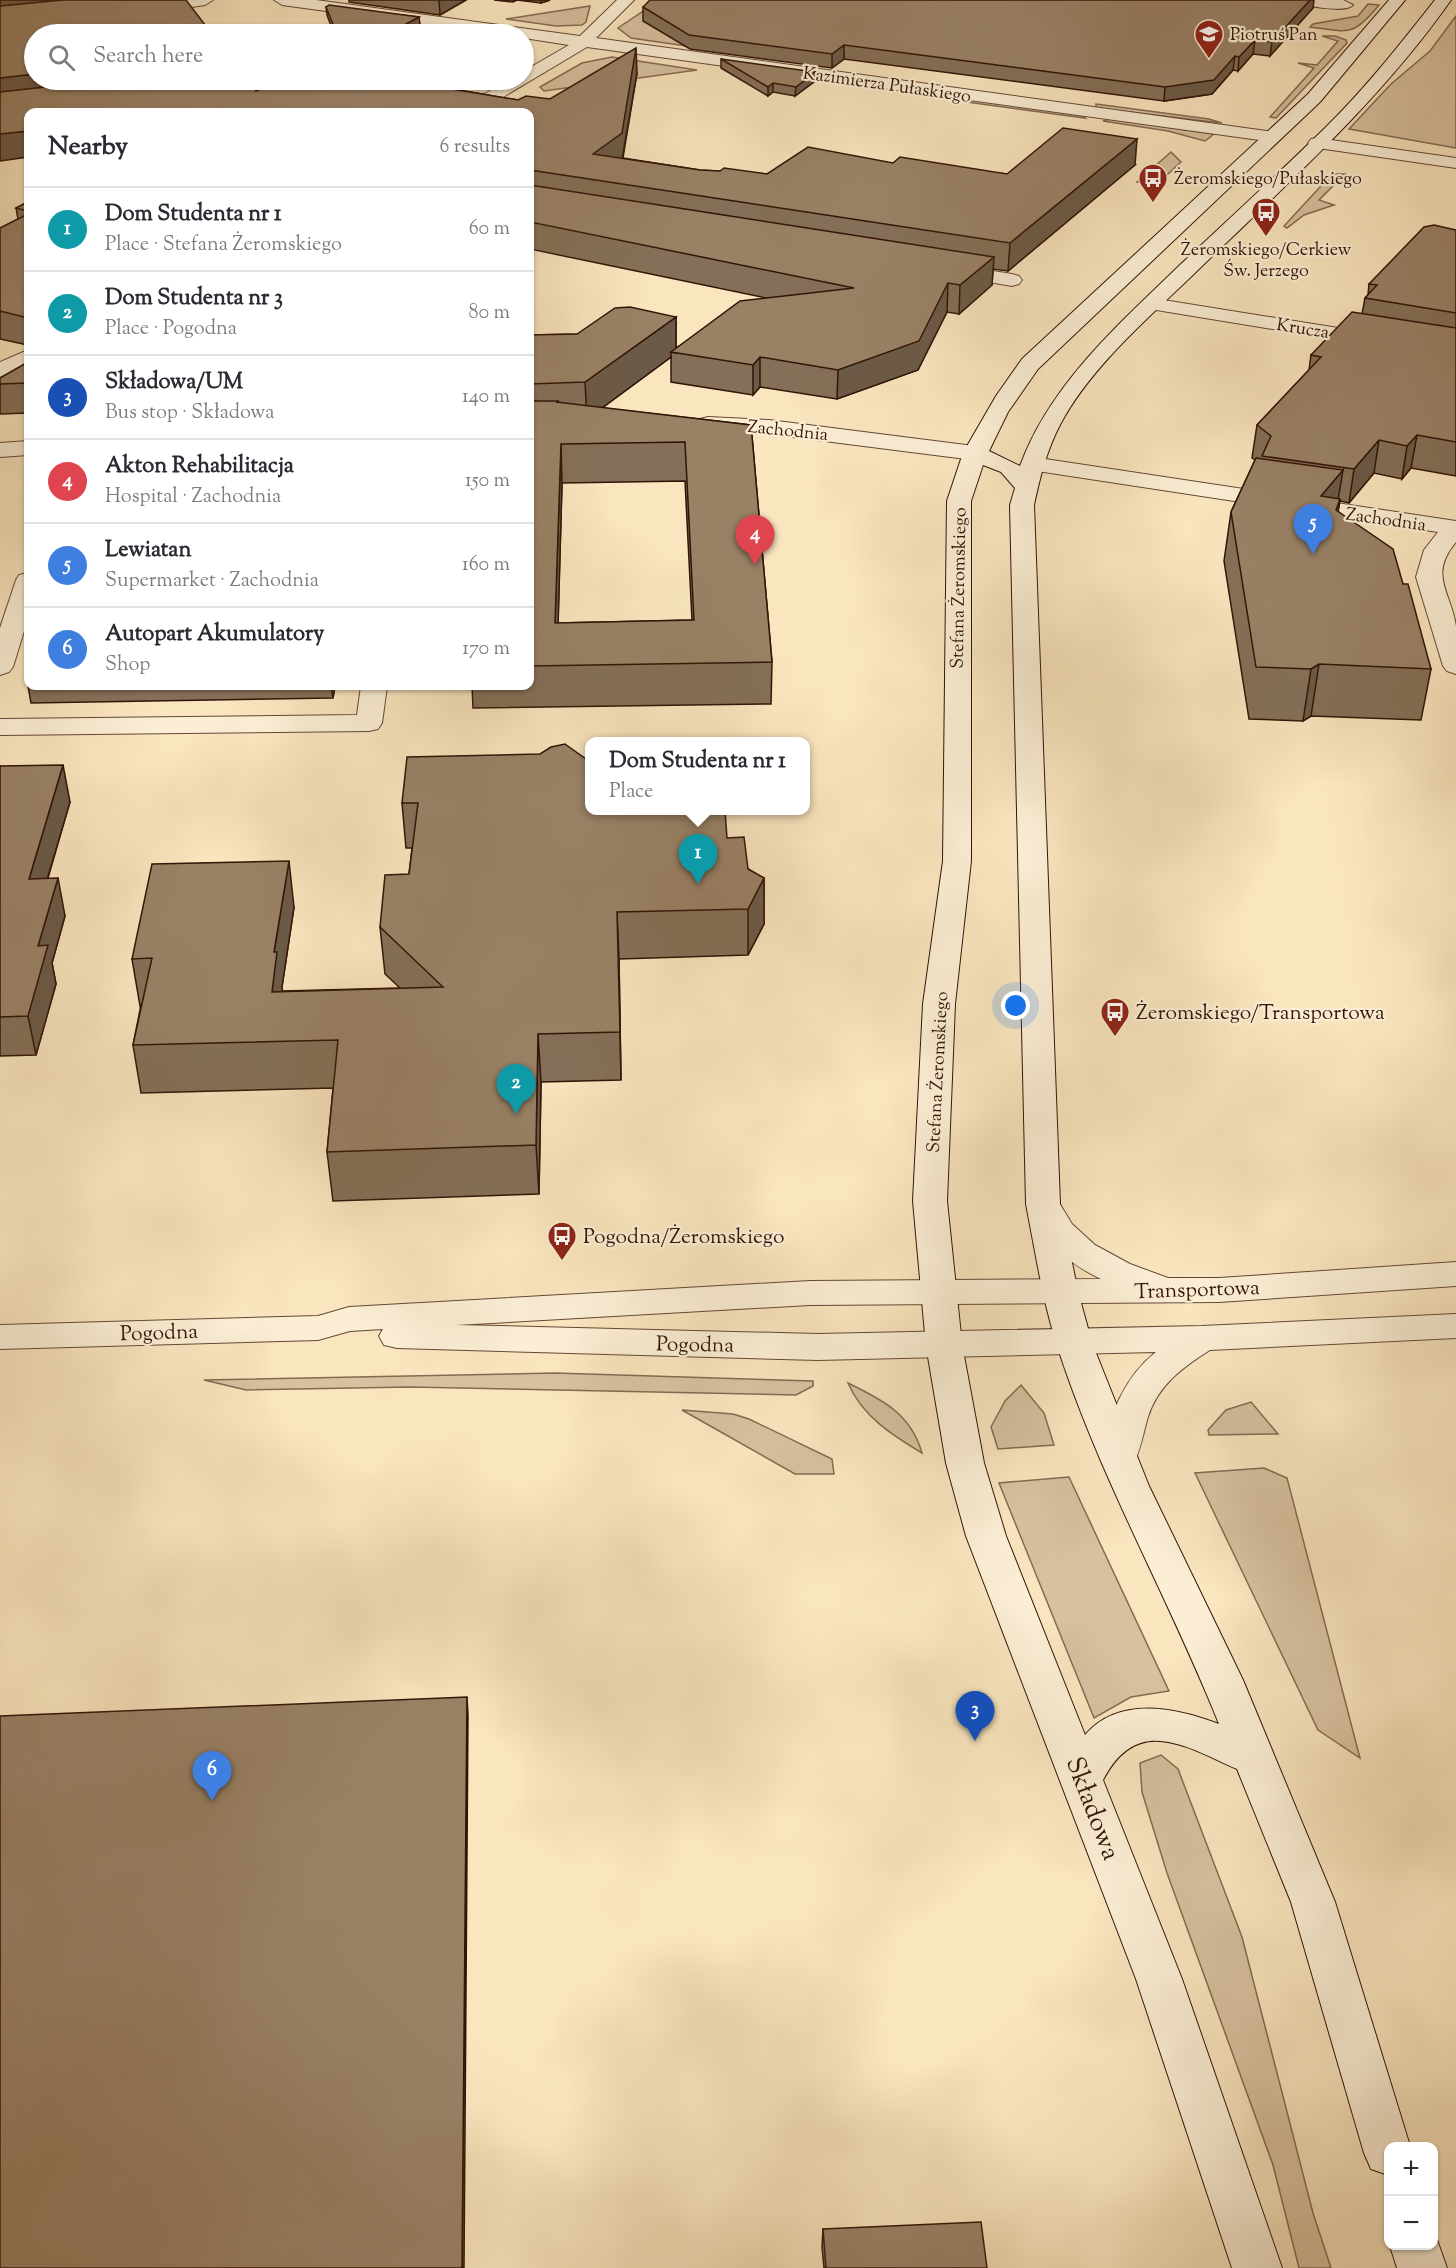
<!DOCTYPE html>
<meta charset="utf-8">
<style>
body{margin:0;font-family:"Sorts Mill Goudy",serif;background:#f2f2f3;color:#2b2b33}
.controls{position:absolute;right:18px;bottom:18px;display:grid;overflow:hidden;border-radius:12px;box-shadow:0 2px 4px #0004}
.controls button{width:54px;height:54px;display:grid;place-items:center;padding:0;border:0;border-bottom:2px solid #e1e1e2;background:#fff;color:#2b2b33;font:30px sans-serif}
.you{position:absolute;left:1016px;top:1006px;width:21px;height:21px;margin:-15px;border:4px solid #fff;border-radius:50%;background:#1a73e8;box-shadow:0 0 0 9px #1a73e833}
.badge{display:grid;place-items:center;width:39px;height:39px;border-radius:50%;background:#0f766e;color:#fff;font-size:20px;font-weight:700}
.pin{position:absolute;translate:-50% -50px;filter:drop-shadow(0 2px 3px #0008)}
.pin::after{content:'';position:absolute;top:32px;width:21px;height:18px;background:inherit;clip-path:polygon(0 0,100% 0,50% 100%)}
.popup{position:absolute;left:585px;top:737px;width:225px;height:78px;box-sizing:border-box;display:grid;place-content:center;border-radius:12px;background:#fff;filter:drop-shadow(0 2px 4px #0005);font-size:20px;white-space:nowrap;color:#7c7c81}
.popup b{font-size:22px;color:#2b2b33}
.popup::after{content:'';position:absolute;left:50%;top:100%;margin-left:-12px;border:12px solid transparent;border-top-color:#fff}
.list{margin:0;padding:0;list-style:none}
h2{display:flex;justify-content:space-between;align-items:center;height:78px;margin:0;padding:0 24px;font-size:26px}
h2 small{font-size:20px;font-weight:400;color:#7c7c81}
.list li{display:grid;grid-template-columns:39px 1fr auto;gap:18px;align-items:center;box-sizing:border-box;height:84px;padding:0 24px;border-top:2px solid #e1e1e2}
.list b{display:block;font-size:22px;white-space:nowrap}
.list p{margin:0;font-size:20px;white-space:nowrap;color:#7c7c81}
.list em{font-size:20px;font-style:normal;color:#7c7c81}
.icon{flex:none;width:33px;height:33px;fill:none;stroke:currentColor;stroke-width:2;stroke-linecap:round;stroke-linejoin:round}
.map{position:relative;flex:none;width:1456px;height:2268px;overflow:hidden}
.search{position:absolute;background:#fff;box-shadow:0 2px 4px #0004;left:24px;top:24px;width:510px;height:66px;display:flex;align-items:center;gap:15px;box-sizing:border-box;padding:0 21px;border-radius:33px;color:#7c7c81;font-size:22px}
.panel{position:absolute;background:#fff;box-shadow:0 2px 4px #0004;left:24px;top:108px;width:510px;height:582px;border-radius:12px}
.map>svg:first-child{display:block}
</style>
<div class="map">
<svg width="1456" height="2268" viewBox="0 0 1456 2268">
<rect width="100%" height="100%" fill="#f9e5be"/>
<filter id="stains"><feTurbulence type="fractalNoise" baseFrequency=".00333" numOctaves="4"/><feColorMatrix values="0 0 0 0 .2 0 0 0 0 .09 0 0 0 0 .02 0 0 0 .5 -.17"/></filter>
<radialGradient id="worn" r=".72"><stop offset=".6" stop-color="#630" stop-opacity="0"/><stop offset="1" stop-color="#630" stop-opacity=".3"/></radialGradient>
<g fill="#d7c19f" stroke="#846a53" stroke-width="1.5">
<path d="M1368,4L1379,5C1353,37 1349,32 1310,27L1313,24L1358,16Z"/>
<polygon points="590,6 586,22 582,25 556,26 506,19"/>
<polygon points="648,8 721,51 631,38 618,28"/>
<polygon points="1456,16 1456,148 1349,129 1391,84 1430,51"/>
<polygon points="1322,36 1335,36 1346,40 1347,43 1276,118 1270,117 1314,68 1298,63 1317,65 1338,41"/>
<polygon points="612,57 697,70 544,91 540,87 582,63"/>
<polygon points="938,95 1081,115 1085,118 930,97"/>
<polygon points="1096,104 1209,119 1222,123 1096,108"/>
<polygon points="1110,119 1214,134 1205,141 1168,131 1103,121"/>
<polygon points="1171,152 1181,162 1156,185 1137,182"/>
<polygon points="1332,174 1345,174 1319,200 1334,205 1304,215 1287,228 1284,226"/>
<polygon points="555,1373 813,1381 813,1386 796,1395 410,1387 246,1390 204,1380"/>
<path d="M848,1383C883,1400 911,1414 922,1453C892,1435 862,1416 848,1383Z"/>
<polygon points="1021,1385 1044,1413 1054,1445 998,1449 991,1427 1005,1401"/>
<polygon points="1251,1402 1278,1434 1209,1435 1208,1430 1226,1410"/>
<polygon points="682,1410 733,1414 749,1419 832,1459 834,1474 795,1474"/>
<polygon points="1264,1468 1287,1478 1360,1758 1318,1730 1195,1473"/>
<polygon points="1069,1477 1169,1691 1131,1697 1094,1718 999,1483"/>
<polygon points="1161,1755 1178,1769 1242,1937 1313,2213 1331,2268 1299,2268 1273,2165 1167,1873 1142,1792 1140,1763"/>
</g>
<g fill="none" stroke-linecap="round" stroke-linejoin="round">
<g stroke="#644835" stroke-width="2">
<g id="minor">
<polygon points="173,0 213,0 205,5 144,14 136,9 144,4"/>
<polygon points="274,0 316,0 580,36 617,0 634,0 596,38 1273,132 1282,137 1273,142 587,47 478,112 458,112 460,108 509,80 524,80 524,71 569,45 524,38 524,34 496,34 282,5"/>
<path d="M1297,0H1343L1353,5C1346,13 1304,7 1297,0Z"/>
<polygon points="226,80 274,80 266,85 205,92 196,87 199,83"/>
<polygon points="1317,138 1456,158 1456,168 1311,147 1308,143 1311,139"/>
<polygon points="949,264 1012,274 1019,276 1022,280 1019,284 1012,286 942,274 939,270 942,266"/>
<polygon points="1151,298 1456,347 1456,359 1144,308 1141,304 1144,300"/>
<polygon points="28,350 28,364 0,377 0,362"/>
<polygon points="708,417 769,420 974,446 982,448 985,453 982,458 974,460 769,434 700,429 697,424 700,419"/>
<polygon points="28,441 28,455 0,457 0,443"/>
<path d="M1032,457L1456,521V542C1428,575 1451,592 1456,626C1456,641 1456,658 1456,674L1447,671L1443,666L1416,577L1424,550L1438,532L1024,469L1021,464L1024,459Z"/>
<polygon points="28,573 28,618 13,667 9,672 0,675 0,628 16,580 19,575"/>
<polygon points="361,686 387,686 382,723 378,729 369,731 0,735 0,719 357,715"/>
</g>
</g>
<g stroke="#644835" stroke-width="2">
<path id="tertiary" d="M1043,1193L1055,1196L1072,1224L1095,1245L1130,1264L1168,1278H1219L1456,1262V1286L1219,1302L810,1305L456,1325L818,1334L1202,1326L1456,1314V1338L1210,1350C1183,1367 1158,1385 1148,1417C1143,1433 1141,1451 1132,1466L1119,1470L1106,1466L1100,1456C1110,1416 1123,1378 1156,1352L818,1360L397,1348L384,1345L379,1336L383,1329L350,1331L318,1340L0,1349V1325L318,1316L349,1307L810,1281L1101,1279C1059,1259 1050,1241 1026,1204L1031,1196Z"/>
</g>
<g stroke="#321407" stroke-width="2">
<g id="secondary">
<path d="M1389,0H1405L1320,102L1038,369L1008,412L989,451L1020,466C1050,384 1119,324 1180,265C1229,219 1278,174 1325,128C1366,88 1400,44 1435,0H1451C1380,101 1288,183 1200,268C1153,314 1092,365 1061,423C1047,449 1040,477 1034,505L1060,1204L1078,1292L1092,1343L1149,1486L1243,1680L1335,1902L1410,2146H1388V2175L1371,2169L1364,2153L1291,1902L1237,1769C1185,1746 1137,1714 1103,1780L1182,1979L1282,2268H1232L1136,1979L966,1536L946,1463L926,1345L913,1201L923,1004L943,861L947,501L963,453L996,396L1022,359L1308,94ZM983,465L1001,472L1015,488L1010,505L1026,1204C1035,1250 1042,1297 1056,1342C1098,1475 1168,1596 1219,1724C1177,1708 1119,1695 1085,1735L1006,1536L984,1463L962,1345L947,1201L955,1004L971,861V501Z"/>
<polygon points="1434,2231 1447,2268 1397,2268 1390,2246 1434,2246"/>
</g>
</g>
<use href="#minor" fill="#fbeed5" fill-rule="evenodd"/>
<use href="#tertiary" fill="#fbeed5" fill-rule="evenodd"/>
<use href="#secondary" fill="#fbeed5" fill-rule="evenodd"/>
</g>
<g fill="#846f58" stroke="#321407" stroke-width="1.5" fill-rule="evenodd">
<polygon points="349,0 466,0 440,15 349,2"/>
<polygon points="494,0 550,0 541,3 517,0 513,2"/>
<polygon points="326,7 419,17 420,26 404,34 334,34 327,15"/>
<polygon points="643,7 1313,8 1270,56 1253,54 1238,71 1233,70 1212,94 1164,101 844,59 832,68 690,49 643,21"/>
<path d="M34,34L256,91H257L256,80H431L424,84L518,100L550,99L637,73L623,158L700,170L767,174L893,163L1007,174L1135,165L1008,271L993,269L992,285L959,314L947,312L918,370L837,399L760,387L753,395L671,382V357L602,408L751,425L772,662L771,704L473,708L472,686H530V335L577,334L676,317V348L766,298L530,249V112H28ZM685,481L692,620L558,623L562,483Z"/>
<polygon points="721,59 815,81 795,96 773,92 768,96 721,68"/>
<polygon points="28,202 28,345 0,339 0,228 18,219 16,208"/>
<polygon points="1456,230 1456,476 1411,468 1402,479 1374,473 1349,503 1340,501 1338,511 1403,584 1431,669 1421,720 1311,716 1303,721 1249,719 1224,561 1231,512 1255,460 1252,458 1257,425 1309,370 1311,355 1362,314 1365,298 1368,295 1369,284"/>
<polygon points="28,362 28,413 0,414 0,378"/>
<polygon points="28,660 28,686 335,686 333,698 31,703 25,669"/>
<polygon points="590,762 727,838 748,869 764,878 764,924 748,955 619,959 621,1080 541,1082 539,1194 333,1201 327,1152 333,1088 141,1093 133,1045 141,1005 140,1006 132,959 294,907 282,987 282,991 400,988 385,974 380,927 409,874 412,848 406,848 402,803"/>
<polygon points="0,766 70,802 48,878 65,916 52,963 56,984 36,1055 0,1056"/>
<polygon points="823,2229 987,2268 824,2268 822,2247"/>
</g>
<g fill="#6b5a47" stroke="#321407" stroke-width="1.5">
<polygon points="0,0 161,0 0,17"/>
<polygon points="439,0 466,0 440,15"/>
<polygon points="540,0 550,0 541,3"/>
<polygon points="1310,0 1314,0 1313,8 1270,56 1272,42"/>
<polygon points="419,17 420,26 404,34 388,34"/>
<polygon points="1255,40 1253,54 1238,71 1239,57"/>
<polygon points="844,45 844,59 832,68 832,54"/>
<polygon points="636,48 637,73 622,159 594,180 593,154"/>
<polygon points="1235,56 1233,70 1212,94 1164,101 1165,87"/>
<polygon points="815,72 815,81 795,96 796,87"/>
<polygon points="34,74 34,80 213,80 0,104 0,78"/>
<polygon points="386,80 431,80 387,102"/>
<polygon points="773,83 773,92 768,96 768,87"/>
<polygon points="28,131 28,157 0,161 0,134"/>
<polygon points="1137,139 1135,165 1008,271 1010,243"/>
<polygon points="994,257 992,285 959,314 960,285"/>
<polygon points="948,283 947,312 918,370 837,399 838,370"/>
<polygon points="676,317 676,353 671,352 671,357 587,419 585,382"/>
<polygon points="760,357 760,387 753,395 753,365"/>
<polygon points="1417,435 1411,468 1402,479 1407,446"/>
<polygon points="1379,440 1374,473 1349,503 1354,469"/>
<polygon points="561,444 562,483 557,665 555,623"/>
<polygon points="1343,470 1337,506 1340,499 1333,547 1321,496"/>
<polygon points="1319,664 1311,716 1303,721 1311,669"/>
<polygon points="331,686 335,686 333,698"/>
<polygon points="63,765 70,802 36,917 29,879"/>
<polygon points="289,861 294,907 282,987 283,999 272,992 274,952"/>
<polygon points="58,878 65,916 52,963 56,984 36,1055 28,1016 38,946"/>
<polygon points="764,878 764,924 748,955 748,909"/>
<polygon points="617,912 619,959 621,1080 620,1032"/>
<polygon points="538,1034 541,1082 539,1194 536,1145"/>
<polygon points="467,1697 468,1715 464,2268 462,2268"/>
</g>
<g fill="#998166" stroke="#321407" stroke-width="1.5" fill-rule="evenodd">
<polygon points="63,0 186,0 212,34 34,34 34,74 0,78 0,6"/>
<polygon points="650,0 1310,0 1272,42 1255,40 1239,57 1235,56 1214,80 1165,87 844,45 832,54 689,35 643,7"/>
<polygon points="329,5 419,17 388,34 337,34 326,7"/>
<polygon points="636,48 622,133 593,154 700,170 720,171 724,168 767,174 808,147 893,163 900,157 1007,174 1063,128 1137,139 1010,243 530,170 530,112 213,112 214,112 28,112 28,131 0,134 0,92 109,80 247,80 256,91 259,90 256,80 398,80 518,100 526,96 550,99"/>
<polygon points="721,59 815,72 796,87 773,83 768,87"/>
<polygon points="530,185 994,257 960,285 948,283 919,341 838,370 760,357 753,365 671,352 740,301 854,288 530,222"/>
<polygon points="28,202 28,211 16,208"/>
<polygon points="28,214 28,318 0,311 0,228"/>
<polygon points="1434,225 1456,230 1456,313 1365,298 1377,285 1369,284 1424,227"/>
<polygon points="630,307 676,317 585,382 530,384 530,335 577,334 615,308"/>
<polygon points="1352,312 1456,328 1456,442 1417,435 1407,446 1379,440 1354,469 1262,456 1271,436 1257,425 1321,357 1311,355"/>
<polygon points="28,362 28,383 0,384 0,378"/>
<path d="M530,401H559L556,402L751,425L772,662L530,666ZM685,442L694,620L555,623L561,444Z"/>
<polygon points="1256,458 1343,470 1321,496 1340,499 1336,510 1393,549 1403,584 1408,584 1431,669 1319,664 1311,669 1256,667 1231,512"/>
<polygon points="28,660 28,669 25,669"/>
<polygon points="565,744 590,762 590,810 725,810 727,838 744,837 748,869 764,878 748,909 617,912 620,1032 538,1034 536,1145 327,1152 338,1040 133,1045 152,958 132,959 152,864 289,861 274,952 277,952 272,992 443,987 380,927 385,875 409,874 418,803 402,803 407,757 540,754 551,747"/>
<polygon points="63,765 29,879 58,878 38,946 48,945 28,1016 0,1017 0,766"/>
<polygon points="467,1697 462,2268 0,2268 0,1716"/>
<polygon points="981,2222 987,2268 826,2268 823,2229"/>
</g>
<defs>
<g id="school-pin" transform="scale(1.5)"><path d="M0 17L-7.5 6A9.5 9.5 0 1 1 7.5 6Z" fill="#8f2418" stroke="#fbeed5"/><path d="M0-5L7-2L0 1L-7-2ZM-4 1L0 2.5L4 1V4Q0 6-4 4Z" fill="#fff"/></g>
<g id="bus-pin" transform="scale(1.5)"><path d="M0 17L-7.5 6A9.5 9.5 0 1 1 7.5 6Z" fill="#8f2418" stroke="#fbeed5"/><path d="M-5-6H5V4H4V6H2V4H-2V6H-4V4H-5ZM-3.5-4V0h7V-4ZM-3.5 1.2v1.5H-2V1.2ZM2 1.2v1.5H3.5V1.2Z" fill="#fff"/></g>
</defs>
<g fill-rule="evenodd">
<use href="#school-pin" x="1209" y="34"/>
<use href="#bus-pin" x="1153" y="178"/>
<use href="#bus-pin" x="1266" y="212"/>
<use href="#bus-pin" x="1115" y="1012"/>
<use href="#bus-pin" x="562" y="1236"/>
</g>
<g text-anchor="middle" stroke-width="4.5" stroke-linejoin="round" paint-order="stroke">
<g font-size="18" fill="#321407" stroke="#fbeed5" text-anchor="start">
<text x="1230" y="40">Piotruś Pan</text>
<text x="1174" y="184">Żeromskiego/Pułaskiego</text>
<text x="1266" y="255" text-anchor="middle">Żeromskiego/Cerkiew<tspan x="1266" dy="21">Św. Jerzego</tspan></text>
</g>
<g font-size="18" fill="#321407" stroke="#fbeed5">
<text transform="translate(887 84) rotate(8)" y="6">Kazimierza Pułaskiego</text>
<text transform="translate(1303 328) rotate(9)" y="6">Krucza</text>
<text transform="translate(788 430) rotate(6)" y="6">Zachodnia</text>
<text transform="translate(1386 519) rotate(8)" y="6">Zachodnia</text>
<text transform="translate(958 588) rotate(-89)" y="6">Stefana Żeromskiego</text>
<text transform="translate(937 1072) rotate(-87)" y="6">Stefana Żeromskiego</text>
</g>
<g font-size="21" fill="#321407" stroke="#fbeed5" text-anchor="start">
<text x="1136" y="1019">Żeromskiego/Transportowa</text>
<text x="583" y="1243">Pogodna/Żeromskiego</text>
</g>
<g font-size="21" fill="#321407" stroke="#fbeed5">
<text transform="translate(1197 1289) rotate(-2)" y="7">Transportowa</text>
<text transform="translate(159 1332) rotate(-2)" y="7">Pogodna</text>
<text transform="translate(695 1344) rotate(1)" y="7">Pogodna</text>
</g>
<g font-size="26" fill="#321407" stroke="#fbeed5">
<text transform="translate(1094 1808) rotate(69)" y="9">Składowa</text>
</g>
</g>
<rect width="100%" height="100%" filter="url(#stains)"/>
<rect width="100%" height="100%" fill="url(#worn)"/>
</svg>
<div class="controls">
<button>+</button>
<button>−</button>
</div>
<div class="you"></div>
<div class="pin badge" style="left:698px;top:884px;background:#0f9aa8">1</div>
<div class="popup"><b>Dom Studenta nr 1</b>Place</div>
<div class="pin badge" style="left:516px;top:1114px;background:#0f9aa8">2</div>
<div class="pin badge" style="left:975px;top:1741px;background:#1a4fb4">3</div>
<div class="pin badge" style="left:755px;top:565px;background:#e0444e">4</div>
<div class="pin badge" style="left:1313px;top:554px;background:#3f7fe0">5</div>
<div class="pin badge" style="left:212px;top:1801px;background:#3f7fe0">6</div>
<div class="search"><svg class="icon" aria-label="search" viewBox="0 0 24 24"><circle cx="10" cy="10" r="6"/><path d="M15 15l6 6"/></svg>Search here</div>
<section class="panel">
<h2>Nearby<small>6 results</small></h2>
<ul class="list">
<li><span class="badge" style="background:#0f9aa8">1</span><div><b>Dom Studenta nr 1</b><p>Place · Stefana Żeromskiego</p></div><em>60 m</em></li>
<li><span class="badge" style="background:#0f9aa8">2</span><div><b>Dom Studenta nr 3</b><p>Place · Pogodna</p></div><em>80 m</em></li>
<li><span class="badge" style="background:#1a4fb4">3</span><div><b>Składowa/UM</b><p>Bus stop · Składowa</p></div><em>140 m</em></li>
<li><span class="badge" style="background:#e0444e">4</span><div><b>Akton Rehabilitacja</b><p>Hospital · Zachodnia</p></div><em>150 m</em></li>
<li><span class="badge" style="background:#3f7fe0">5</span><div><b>Lewiatan</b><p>Supermarket · Zachodnia</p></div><em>160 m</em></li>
<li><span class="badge" style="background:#3f7fe0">6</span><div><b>Autopart Akumulatory</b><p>Shop</p></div><em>170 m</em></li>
</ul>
</section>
</div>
